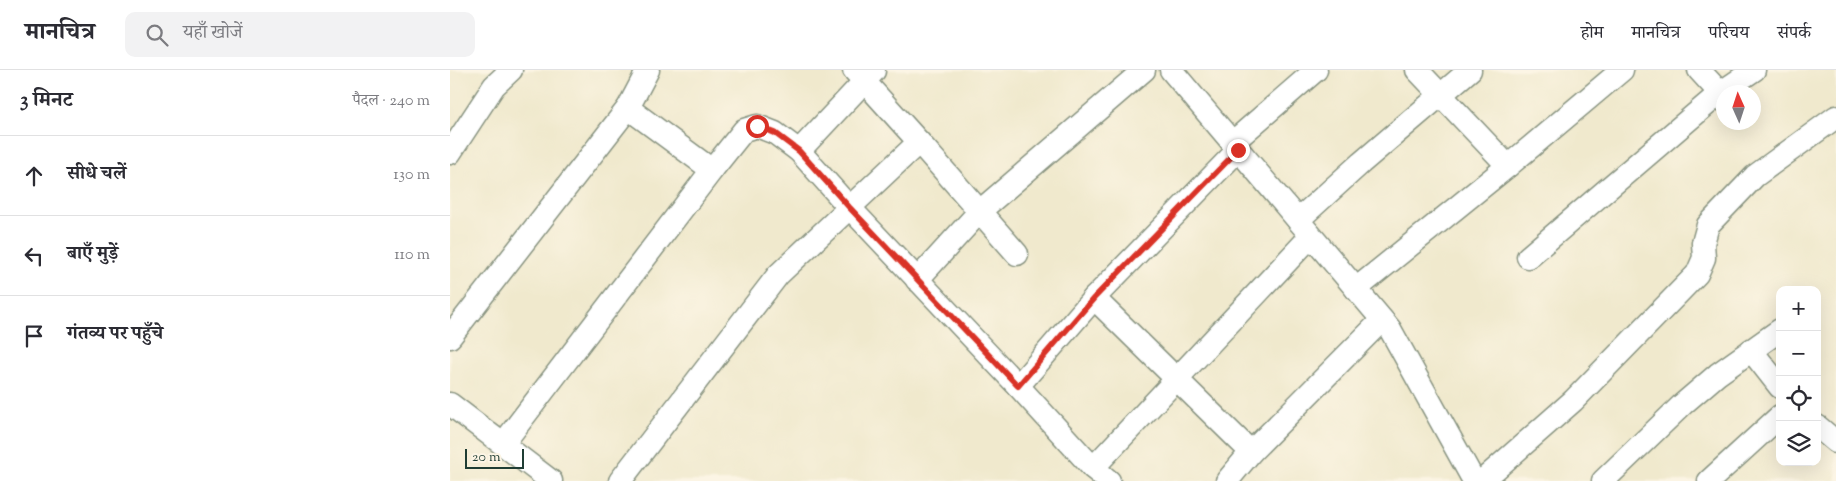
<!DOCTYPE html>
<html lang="hi">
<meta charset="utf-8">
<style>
body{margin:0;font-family:"Sorts Mill Goudy","Noto Serif Devanagari",serif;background:#f2f2f3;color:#2b2b33}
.controls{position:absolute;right:15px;bottom:15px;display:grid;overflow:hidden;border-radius:10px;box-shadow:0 5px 20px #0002}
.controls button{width:45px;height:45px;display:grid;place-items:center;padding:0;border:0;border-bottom:1px solid #e1e1e2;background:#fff;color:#2b2b33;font:25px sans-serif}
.compass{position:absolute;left:1266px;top:15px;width:45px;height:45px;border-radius:50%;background:#fff;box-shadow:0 5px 20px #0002;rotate:357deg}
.scale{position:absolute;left:15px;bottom:12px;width:59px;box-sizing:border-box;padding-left:5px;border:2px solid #1f3d34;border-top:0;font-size:14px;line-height:18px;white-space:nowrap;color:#1f3d34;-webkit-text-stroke:4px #fcf5e5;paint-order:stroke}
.stop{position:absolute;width:15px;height:15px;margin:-11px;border:4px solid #d93025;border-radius:50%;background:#fff}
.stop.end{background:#d93025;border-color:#fff;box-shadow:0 1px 5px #0008}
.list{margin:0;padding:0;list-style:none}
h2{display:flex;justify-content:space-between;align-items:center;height:65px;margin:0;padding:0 20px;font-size:21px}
h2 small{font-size:16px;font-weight:400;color:#7c7c81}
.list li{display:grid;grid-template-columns:32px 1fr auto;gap:15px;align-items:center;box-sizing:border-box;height:80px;padding:0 20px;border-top:1px solid #e1e1e2}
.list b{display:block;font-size:19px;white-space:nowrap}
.list em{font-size:16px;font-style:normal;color:#7c7c81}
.icon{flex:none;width:28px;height:28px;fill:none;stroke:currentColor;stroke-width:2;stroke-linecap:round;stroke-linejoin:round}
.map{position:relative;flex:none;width:1386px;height:411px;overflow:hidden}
header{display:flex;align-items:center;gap:30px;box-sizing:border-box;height:70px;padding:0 25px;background:#fff;border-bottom:1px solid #e1e1e2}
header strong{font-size:24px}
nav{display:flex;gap:28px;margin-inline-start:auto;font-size:18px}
.search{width:350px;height:45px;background:#f2f2f3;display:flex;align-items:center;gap:12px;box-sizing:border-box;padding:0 18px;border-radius:10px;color:#7c7c81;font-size:19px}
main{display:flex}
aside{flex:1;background:#fff}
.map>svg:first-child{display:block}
</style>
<header>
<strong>मानचित्र</strong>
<div class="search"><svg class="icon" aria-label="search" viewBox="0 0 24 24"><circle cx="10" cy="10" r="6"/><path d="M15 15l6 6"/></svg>यहाँ खोजें</div>
<nav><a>होम</a><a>मानचित्र</a><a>परिचय</a><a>संपर्क</a></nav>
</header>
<main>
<aside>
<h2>3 मिनट<small>पैदल · 240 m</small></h2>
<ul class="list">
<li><svg class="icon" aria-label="ahead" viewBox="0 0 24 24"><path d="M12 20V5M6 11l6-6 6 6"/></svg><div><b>सीधे चलें</b></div><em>130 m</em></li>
<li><svg class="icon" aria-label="left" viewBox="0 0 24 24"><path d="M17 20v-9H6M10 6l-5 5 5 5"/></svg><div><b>बाएँ मुड़ें</b></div><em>110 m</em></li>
<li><svg class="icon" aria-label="arrive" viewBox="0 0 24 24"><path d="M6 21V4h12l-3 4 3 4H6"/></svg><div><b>गंतव्य पर पहुँचे</b></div></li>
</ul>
</aside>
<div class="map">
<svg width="1386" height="411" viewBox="0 0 1386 411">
<rect width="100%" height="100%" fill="#fcf5e5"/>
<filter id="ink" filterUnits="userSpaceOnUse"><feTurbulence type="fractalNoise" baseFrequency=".02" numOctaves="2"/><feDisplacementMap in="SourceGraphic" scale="10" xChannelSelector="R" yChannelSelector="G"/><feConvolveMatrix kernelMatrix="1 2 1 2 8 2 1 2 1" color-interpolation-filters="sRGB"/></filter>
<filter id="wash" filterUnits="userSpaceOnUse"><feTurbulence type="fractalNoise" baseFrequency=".0096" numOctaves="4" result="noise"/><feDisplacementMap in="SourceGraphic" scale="20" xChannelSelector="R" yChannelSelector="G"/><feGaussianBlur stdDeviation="1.12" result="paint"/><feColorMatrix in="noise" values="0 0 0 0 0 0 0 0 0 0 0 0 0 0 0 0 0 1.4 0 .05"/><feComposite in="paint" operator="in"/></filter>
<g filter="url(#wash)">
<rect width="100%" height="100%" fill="#f0e9cd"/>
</g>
<g filter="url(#ink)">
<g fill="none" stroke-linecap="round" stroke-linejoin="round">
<g stroke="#889380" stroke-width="25">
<g id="minor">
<polyline points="721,0 940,259 1024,411"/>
<polyline points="967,0 1058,96 1172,0"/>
<polyline points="1270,23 1304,0"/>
<polyline points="178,38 198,0"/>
<polyline points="469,72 567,184"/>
<polyline points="782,73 866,0"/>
<polyline points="788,80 644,228 801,382"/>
<polyline points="349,81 424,1"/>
<polyline points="0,83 44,16 61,0"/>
<polyline points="262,100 294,60 307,56 325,63 349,81 399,137 568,316 643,398 659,411"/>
<polyline points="848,150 911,93 1020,0"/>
<polyline points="1078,187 1270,23 1249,0"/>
<polyline points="467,210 530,141 694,0"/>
<polyline points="906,219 1058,96"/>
<polyline points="0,267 178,38 262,100 53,374"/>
<polyline points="1301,280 1330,317"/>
<polyline points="568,316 644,228"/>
<polyline points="0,334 101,411"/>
<polyline points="1367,356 1386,372"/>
<polyline points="643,398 861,166"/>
<polyline points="170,411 328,205 469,72 404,0"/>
<polyline points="777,411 801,382 932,250"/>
<polyline points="1032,411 1123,331 1247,204 1254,188 1253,173 1258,155 1305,106 1386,47"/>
<polyline points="1153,411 1233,334 1268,304 1330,260"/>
<polyline points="1259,411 1330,346"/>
</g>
</g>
<use href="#minor" stroke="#fff" stroke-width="22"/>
</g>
</g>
<g fill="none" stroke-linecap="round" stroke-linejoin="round" filter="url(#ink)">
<polyline stroke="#d93025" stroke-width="6" points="307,56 325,63 349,81 399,137 568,316 644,228 788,80"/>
</g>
</svg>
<div class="controls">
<button>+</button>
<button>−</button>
<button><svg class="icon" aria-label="locate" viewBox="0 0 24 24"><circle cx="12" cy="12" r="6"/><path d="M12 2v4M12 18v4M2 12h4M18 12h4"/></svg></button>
<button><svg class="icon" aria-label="layers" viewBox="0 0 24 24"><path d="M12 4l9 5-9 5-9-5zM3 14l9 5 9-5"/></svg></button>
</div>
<svg class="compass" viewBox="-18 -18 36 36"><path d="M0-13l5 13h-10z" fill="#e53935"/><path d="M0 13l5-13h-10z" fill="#7c7c81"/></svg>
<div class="scale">20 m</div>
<div class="stop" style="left:307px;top:56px"></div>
<div class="stop end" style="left:788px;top:80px"></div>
</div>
</main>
